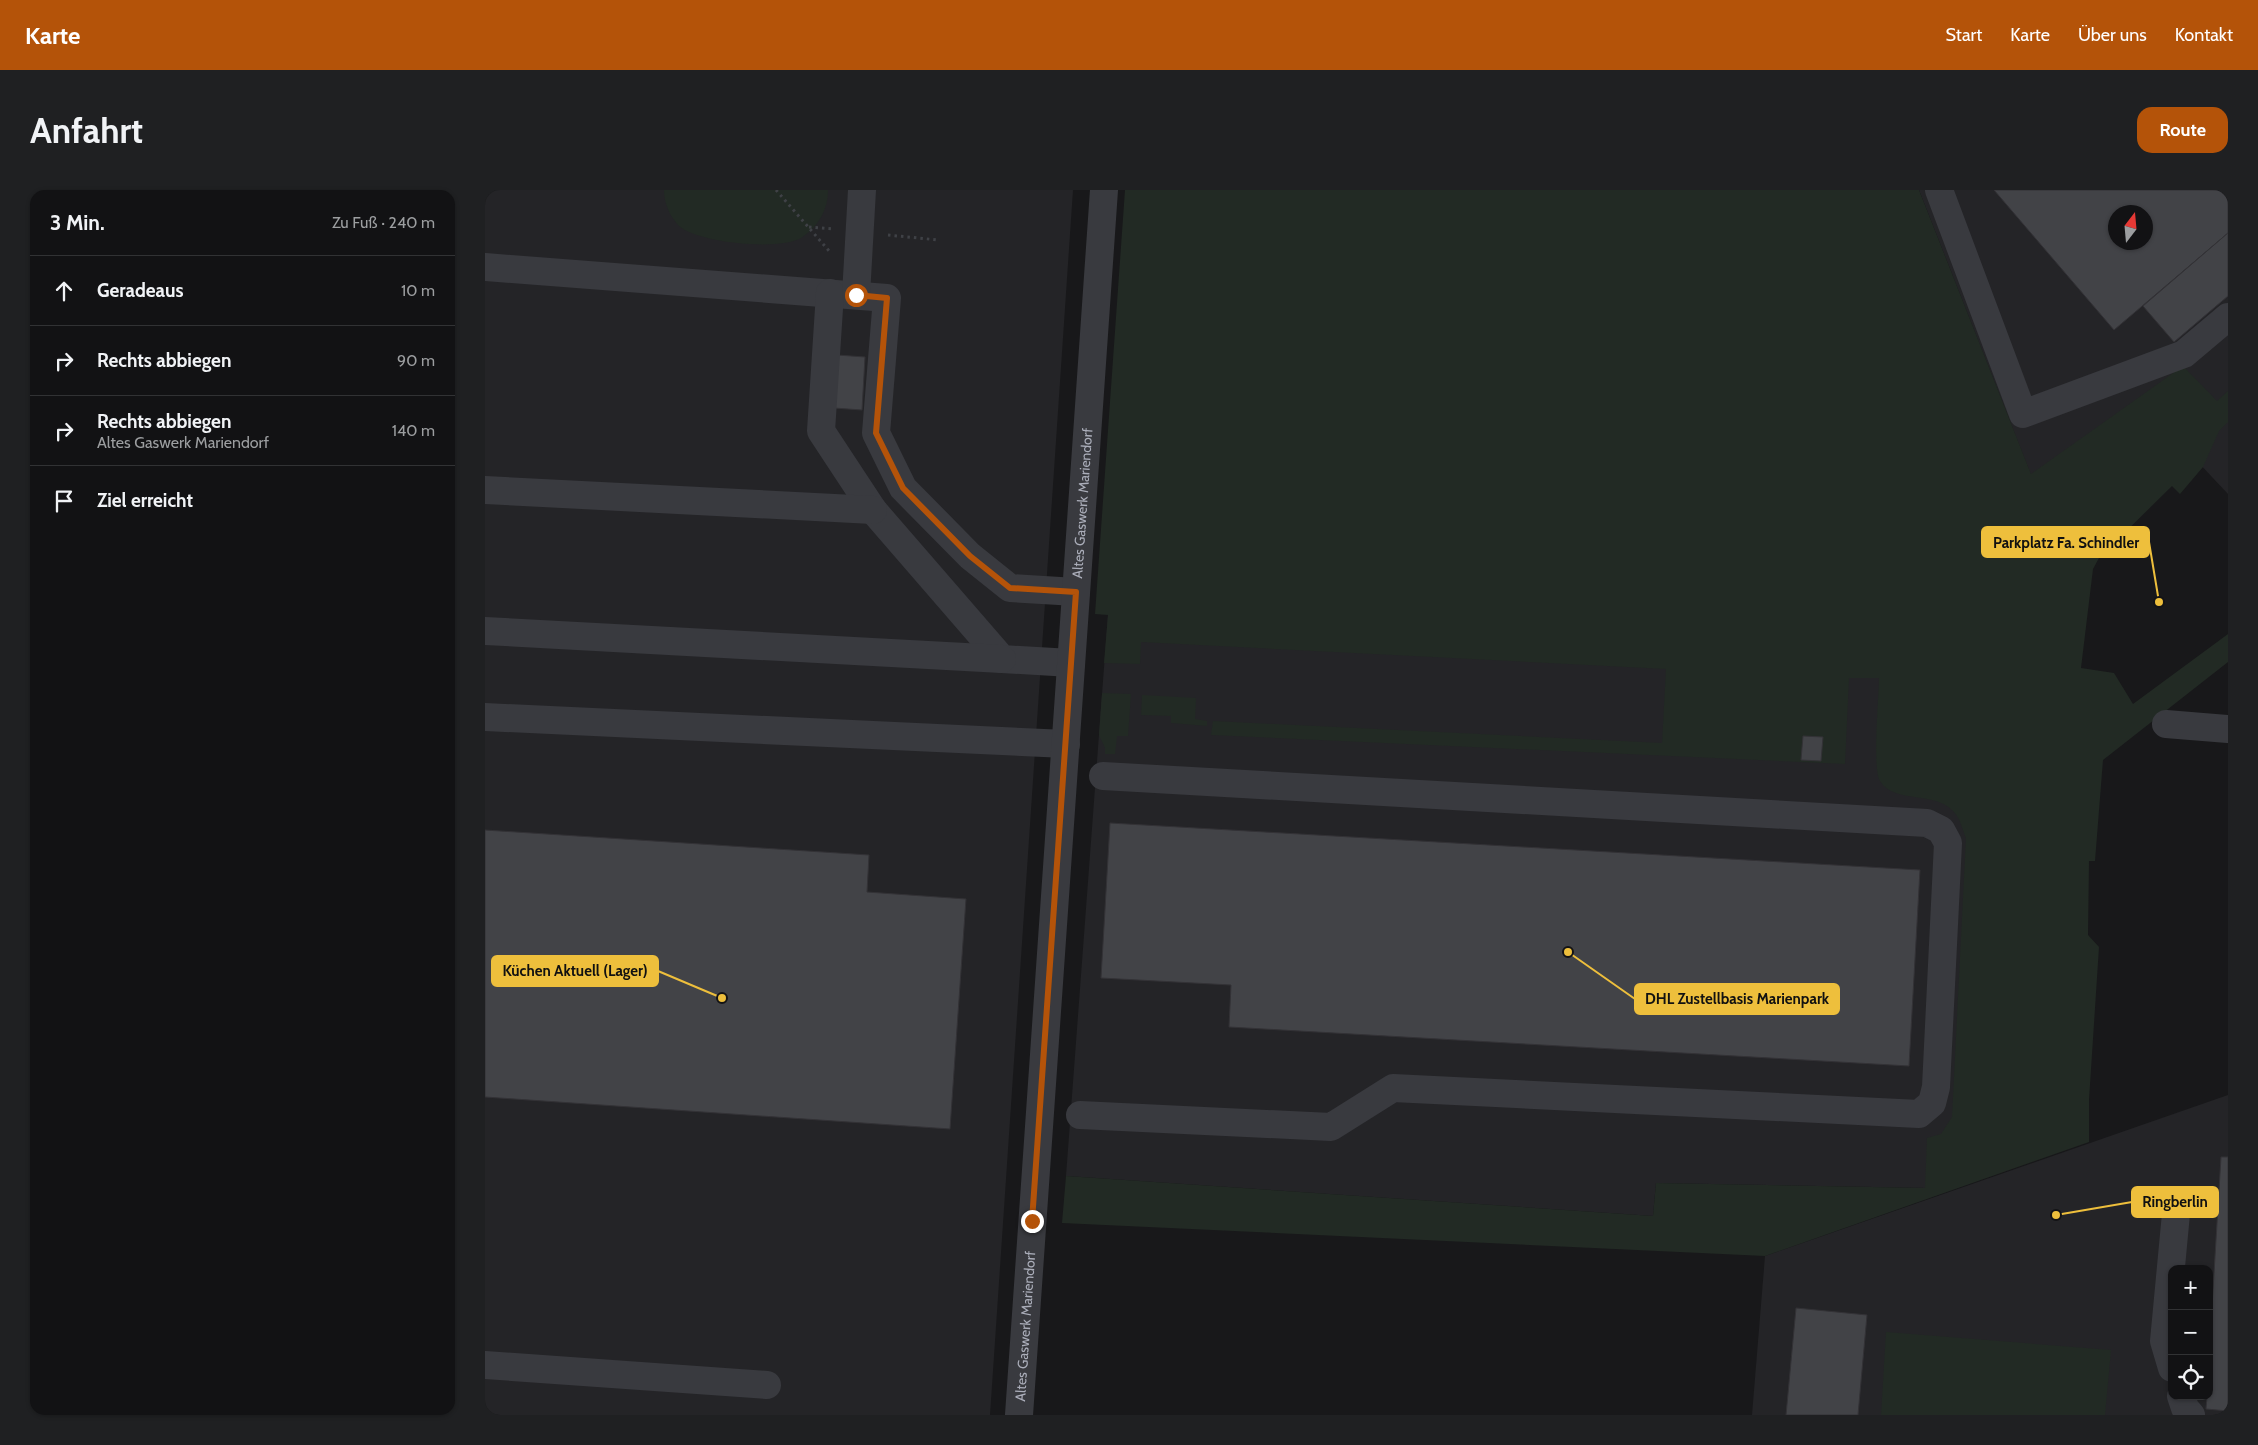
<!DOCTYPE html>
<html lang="de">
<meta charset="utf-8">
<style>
body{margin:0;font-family:Cabin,sans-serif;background:#1f2022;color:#f1f3f6}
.controls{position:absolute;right:15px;bottom:15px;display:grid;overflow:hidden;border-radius:10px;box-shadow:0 1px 4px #0004}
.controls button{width:45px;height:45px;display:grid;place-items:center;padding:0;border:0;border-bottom:1px solid #313234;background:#121214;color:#f1f3f6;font:25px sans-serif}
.compass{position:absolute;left:1623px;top:15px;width:45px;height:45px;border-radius:50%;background:#121214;box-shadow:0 1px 4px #0004;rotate:16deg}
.stop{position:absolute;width:15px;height:15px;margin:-11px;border:4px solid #b45309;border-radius:50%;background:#fff}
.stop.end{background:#b45309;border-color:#fff;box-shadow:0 1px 5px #0008}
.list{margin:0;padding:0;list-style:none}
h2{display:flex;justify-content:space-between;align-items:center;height:65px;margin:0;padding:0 20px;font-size:21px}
h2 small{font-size:16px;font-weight:400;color:#9c9ea0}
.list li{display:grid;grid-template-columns:32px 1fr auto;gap:15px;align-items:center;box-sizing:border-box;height:70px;padding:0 20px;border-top:1px solid #313234}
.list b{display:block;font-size:19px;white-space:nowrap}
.list p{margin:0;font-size:16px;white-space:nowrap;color:#9c9ea0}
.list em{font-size:16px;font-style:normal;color:#9c9ea0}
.icon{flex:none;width:28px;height:28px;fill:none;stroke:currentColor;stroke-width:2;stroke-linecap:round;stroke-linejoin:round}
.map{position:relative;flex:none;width:1743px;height:1225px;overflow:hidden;border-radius:15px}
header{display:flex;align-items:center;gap:30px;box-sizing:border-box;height:70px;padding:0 25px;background:#b45309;color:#fff}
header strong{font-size:24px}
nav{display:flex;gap:28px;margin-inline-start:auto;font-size:18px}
.intro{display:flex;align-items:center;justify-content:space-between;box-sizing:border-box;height:120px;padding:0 30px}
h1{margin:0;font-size:35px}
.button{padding:12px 22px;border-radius:15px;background:#b45309;color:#fff;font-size:18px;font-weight:700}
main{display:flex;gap:30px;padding:0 30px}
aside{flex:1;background:#121214;border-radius:15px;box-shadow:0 1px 4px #0004}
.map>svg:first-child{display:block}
</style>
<header>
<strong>Karte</strong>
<nav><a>Start</a><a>Karte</a><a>Über uns</a><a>Kontakt</a></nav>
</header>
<div class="intro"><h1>Anfahrt</h1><a class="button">Route</a></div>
<main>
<aside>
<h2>3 Min.<small>Zu Fuß · 240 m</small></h2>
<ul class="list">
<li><svg class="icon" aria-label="ahead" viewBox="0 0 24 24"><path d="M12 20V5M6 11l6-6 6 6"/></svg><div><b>Geradeaus</b></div><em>10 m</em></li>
<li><svg class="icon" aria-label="right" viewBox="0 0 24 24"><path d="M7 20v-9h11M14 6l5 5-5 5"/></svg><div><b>Rechts abbiegen</b></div><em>90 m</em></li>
<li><svg class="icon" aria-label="right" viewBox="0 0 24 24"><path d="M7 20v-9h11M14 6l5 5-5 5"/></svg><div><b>Rechts abbiegen</b><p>Altes Gaswerk Mariendorf</p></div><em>140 m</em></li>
<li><svg class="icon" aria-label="arrive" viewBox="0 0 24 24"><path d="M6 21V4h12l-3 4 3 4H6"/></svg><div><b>Ziel erreicht</b></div></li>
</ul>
</aside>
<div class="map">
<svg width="1743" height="1225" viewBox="0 0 1743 1225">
<rect width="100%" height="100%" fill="#18181a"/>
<g fill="#242427" fill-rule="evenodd">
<polygon points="0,0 588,0 505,1225 0,1225"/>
<path d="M1434,0H1743V304L1695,253L1698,177L1546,285ZM1630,22H1660V52H1630Z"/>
<polygon points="623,424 1490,474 1559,919 1441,998 1171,993 1168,1026 581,986"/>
<path d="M1743,905V1225H1267L1280,1066ZM1687,1079H1724V1206H1687Z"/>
</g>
<g fill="#222a24">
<path d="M179,0H343C343,20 333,37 316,48C295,61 210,53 193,35C184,25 179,12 179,0Z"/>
<path d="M640,0H1434L1546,284L1698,176L1732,211L1743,201V232L1734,241L1718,277L1695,304L1687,296L1614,368L1608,379L1596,478L1629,483L1648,514L1743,444V472L1618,570L1610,671H1604L1603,745L1614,757L1604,910V952L1280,1066L577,1033L581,986L1168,1026L1171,993L1440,998L1442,948L1456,944L1467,927L1481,648C1478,641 1476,632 1472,626C1454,598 1410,616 1395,591C1387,578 1394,507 1394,488H1364L1360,574L726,545L728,531L1177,553L1181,479L656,452L655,474L619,473L623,425L610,424Z"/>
<polygon points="617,503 646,504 643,546 632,546 630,564 620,564 620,558 614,545"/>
<polygon points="657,505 711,508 710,529 722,531 722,536 686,533 686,526 656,525"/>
<polygon points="1401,1142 1626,1160 1620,1225 1396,1225"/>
</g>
<g fill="#424347" stroke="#333236" fill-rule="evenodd">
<path d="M1509,0H1743V43L1629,140ZM1630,22H1660V52H1630Z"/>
<polygon points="1743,43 1743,106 1689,152 1658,116"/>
<polygon points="352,165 380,167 377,220 349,218"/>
<polygon points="1318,546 1338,547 1336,571 1316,570"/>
<polygon points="625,633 1435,680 1424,876 744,837 746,795 616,788"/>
<polygon points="0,640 384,665 382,702 481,709 465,939 0,907"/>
<polygon points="1736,967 1743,967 1743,1221 1721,1219 1722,1206 1724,1206 1724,1166"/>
<polygon points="1311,1118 1382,1125 1373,1225 1301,1225"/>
</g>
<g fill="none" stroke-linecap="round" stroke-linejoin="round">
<g stroke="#3f4146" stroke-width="3" stroke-dasharray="2.5 4" stroke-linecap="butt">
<polyline points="291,0 345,62"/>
<polyline points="324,37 348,39"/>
<polyline points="403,45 453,50"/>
</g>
<g stroke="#393a3f" stroke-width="28">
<polyline points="1454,0 1538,224 1699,164 1743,127"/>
<polyline points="0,77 402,108 391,243 418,298 485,366 525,398 591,402"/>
<polyline points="345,103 336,241 388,320 517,469 586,473"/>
<polyline points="371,105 377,0"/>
<polyline points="0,300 388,320"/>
<polyline points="0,441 517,469"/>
<polyline points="0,527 581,554"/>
<polyline points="1681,534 1743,539"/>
<polyline points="595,925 846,937 908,898 1434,924 1447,913 1451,897 1463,653 1456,640 1442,633 618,586"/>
<polyline points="0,1175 282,1195"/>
<polyline points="1687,1178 1679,1151 1692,1013"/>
<polyline points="1696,1206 1700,1218 1706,1225"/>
<path id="s1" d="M534,1225L619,0"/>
</g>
</g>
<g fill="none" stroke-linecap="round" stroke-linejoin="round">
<polyline stroke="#b45309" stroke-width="6" points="371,105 402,108 391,243 418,298 485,366 525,398 591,402 547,1031"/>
</g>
<g text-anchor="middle" stroke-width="4" stroke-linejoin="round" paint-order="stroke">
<g font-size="14" fill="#abaeba" stroke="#131315">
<text dy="5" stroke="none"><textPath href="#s1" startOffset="914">Altes Gaswerk Mariendorf</textPath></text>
<text dy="5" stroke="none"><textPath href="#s1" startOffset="89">Altes Gaswerk Mariendorf</textPath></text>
</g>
</g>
<path fill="none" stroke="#eebf3c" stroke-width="2" d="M1674 412L1664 352M237 808L173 781M1083 762L1150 809M1571 1025L1647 1012"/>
<g fill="#eebf3c" stroke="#131315" stroke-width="2">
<circle cx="1674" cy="412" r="5"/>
<circle cx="237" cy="808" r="5"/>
<circle cx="1083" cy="762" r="5"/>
<circle cx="1571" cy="1025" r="5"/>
</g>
<g fill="#eebf3c" stroke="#eebf3c" stroke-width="2">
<rect x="1497" y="337" width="167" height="30" rx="5"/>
<rect x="7" y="766" width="166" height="30" rx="5"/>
<rect x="1150" y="794" width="204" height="30" rx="5"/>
<rect x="1647" y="997" width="86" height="30" rx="5"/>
</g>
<g font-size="15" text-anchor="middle" font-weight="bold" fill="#111">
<text x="1581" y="358">Parkplatz Fa. Schindler</text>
<text x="90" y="786">Küchen Aktuell (Lager)</text>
<text x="1252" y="814">DHL Zustellbasis Marienpark</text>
<text x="1690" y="1017">Ringberlin</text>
</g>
</svg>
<div class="controls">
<button>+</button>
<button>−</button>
<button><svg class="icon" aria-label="locate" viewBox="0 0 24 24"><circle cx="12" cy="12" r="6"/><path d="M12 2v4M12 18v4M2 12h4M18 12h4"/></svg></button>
</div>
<svg class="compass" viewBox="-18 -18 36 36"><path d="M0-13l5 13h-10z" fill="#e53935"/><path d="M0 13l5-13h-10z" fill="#9c9ea0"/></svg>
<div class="stop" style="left:371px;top:105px"></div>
<div class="stop end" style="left:547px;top:1031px"></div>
</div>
</main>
